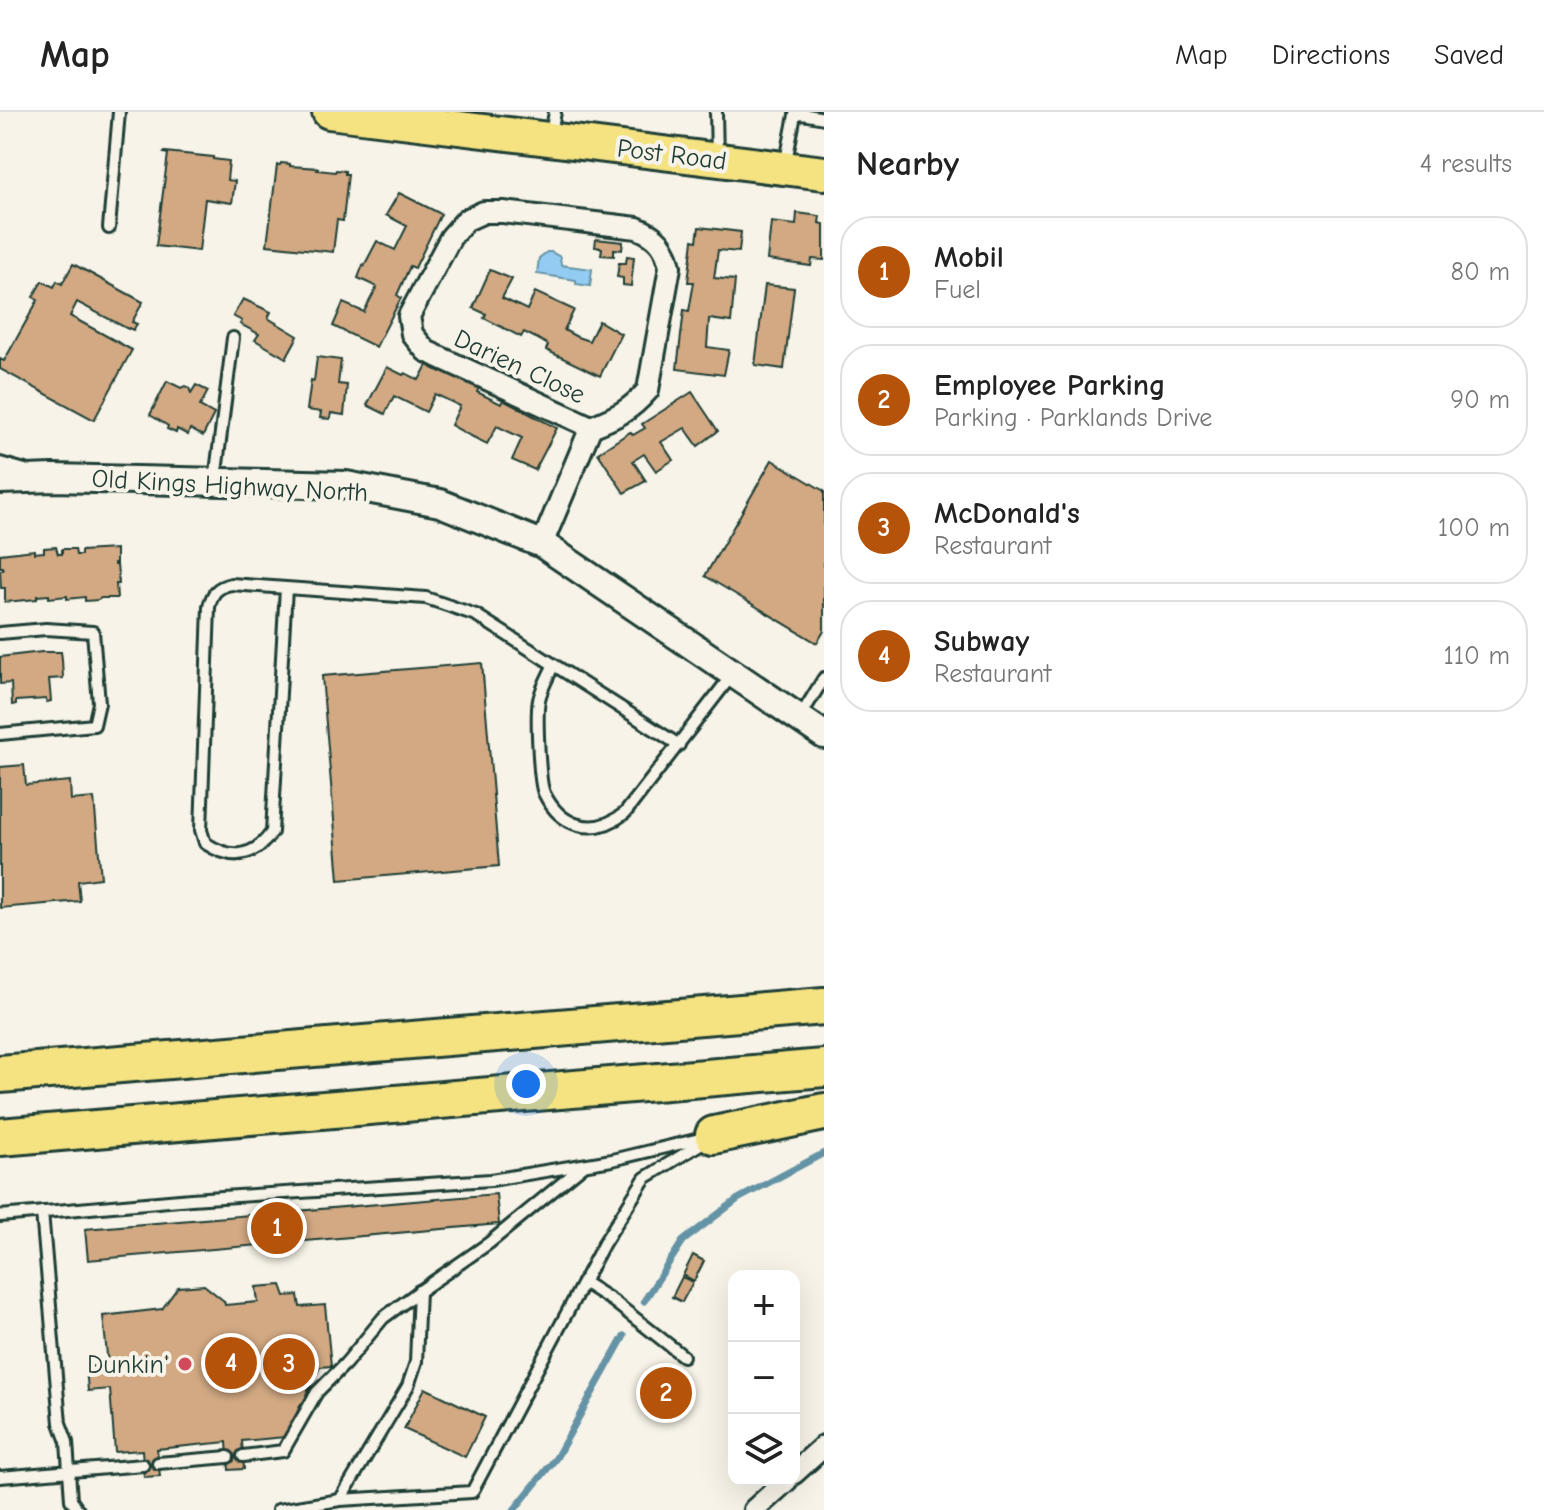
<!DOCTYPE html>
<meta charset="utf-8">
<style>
body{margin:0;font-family:"Comic Neue",sans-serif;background:#f6f6f6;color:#222}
.controls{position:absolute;right:24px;bottom:24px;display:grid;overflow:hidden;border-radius:16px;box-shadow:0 8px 32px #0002}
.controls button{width:72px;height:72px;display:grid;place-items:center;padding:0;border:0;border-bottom:2px solid #e0e0e0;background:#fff;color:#222;font:40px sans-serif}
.you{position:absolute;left:526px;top:972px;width:28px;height:28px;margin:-20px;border:6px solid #fff;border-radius:50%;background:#1a73e8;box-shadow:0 0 0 12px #1a73e833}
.badge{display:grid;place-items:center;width:52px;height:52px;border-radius:50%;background:#b45309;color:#fff;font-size:26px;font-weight:700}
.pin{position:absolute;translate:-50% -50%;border:4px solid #fff;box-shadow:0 2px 8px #0006}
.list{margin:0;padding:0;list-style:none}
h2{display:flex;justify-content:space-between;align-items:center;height:104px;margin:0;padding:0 32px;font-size:34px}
h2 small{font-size:26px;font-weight:400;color:#767676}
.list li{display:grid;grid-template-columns:52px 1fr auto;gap:24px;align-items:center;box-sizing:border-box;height:112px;margin:0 16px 16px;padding:0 16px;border:2px solid #e0e0e0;border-radius:32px}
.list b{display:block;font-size:30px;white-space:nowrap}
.list p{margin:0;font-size:26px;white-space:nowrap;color:#767676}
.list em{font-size:26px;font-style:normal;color:#767676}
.icon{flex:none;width:44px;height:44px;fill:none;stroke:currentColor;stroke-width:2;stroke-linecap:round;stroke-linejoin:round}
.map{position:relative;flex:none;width:824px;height:1398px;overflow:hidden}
header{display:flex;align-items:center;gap:48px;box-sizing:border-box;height:112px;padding:0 40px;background:#fff;border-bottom:2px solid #e0e0e0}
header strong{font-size:38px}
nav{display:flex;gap:44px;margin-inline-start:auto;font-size:28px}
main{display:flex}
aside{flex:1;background:#fff}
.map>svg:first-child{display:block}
</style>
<header>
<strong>Map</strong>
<nav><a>Map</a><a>Directions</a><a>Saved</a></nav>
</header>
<main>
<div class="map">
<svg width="824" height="1398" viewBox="0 0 824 1398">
<rect width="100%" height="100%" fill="#f7f3e8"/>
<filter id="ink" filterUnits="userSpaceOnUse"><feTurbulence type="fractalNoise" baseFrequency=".0125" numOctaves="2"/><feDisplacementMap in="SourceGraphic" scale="16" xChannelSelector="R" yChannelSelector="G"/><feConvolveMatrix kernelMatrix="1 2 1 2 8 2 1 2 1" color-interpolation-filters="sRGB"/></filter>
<g filter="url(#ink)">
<polygon fill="#93ccf2" stroke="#6593a6" stroke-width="2" points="547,140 551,140 560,145 561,153 592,157 590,174 576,172 576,168 537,162 539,146"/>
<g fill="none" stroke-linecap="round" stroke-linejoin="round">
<g stroke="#6593a6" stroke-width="7">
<polyline points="644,1189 683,1129 738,1087 824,1041"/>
<polyline points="514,1398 556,1346 624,1224"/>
</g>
</g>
<g fill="#d2a983" stroke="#1f3d34" stroke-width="2">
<polygon points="165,40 213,45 213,47 229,49 227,68 235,69 232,91 205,87 199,139 156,134 168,42 164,41"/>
<polygon points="281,51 290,52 290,54 318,56 317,58 335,60 336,58 345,59 345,62 348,62 343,109 337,108 333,140 267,133 277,53 280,53"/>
<polygon points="399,81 441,102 415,156 410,154 397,183 401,186 376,235 333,214 343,191 364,200 370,188 377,175 358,166 363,153 364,154 377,129 395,138 407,114 386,103"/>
<polygon points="797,101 820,104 819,111 824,112 824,148 812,147 811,154 767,148 771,110 796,113"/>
<polygon points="699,115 741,120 739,140 718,138 714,166 735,168 731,210 709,207 707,235 729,238 724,263 677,257 684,198 689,199 694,170 688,170 693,128 697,129"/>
<polygon points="596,127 623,130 622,138 614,137 614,144 601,143 602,136 595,135"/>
<polygon points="627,144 634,145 631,174 623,173 623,166 617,165 619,151 626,151"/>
<polygon points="73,152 143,190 132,210 137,212 133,218 129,216 128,217 77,190 70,204 132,238 94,308 0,257 0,247 4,249 38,188 33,185 42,169 54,175 57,169 62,172"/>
<polygon points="490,158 512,167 502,186 527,198 535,180 574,198 564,218 577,225 589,229 599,209 621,222 600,264 546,238 548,233 536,226 524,220 521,225 484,206 486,202 473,196"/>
<polygon points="765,173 794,176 784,257 755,253"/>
<polygon points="243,187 271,200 268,206 298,224 286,246 255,228 259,222 240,212 242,209 233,204"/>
<polygon points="317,245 341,248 338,272 347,273 344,303 331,301 330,307 320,306 321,300 307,298 311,268 314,269"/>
<polygon points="427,253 440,260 442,256 479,275 477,280 501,292 503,288 557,316 535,358 512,348 522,326 497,314 487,332 469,323 451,313 460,294 435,282 426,300 394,284 385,302 367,293 387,255 403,263 405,261 419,268"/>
<polygon points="167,269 181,276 185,274 189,276 191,281 196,273 208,279 200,294 214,302 203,324 190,317 188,323 177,317 176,321 167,317 168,314 150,303"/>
<polygon points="692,280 718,319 698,334 685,316 661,330 673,348 656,359 644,342 633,349 646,369 624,381 598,341 630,320 633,323 645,316 642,312"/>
<polygon points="772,348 824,379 824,519 817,531 705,464"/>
<polygon points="56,435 58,442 62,442 62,437 75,437 76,443 81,443 81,439 116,437 116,451 114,451 114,453 117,453 119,472 116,472 117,486 101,486 98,488 85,489 85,485 67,487 67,484 49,486 49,483 37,484 37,487 5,490 5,476 1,476 0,458 3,458 3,455 0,455 0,442 34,438 34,441 44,440 44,436"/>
<polygon points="42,540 61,540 62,547 63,566 49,567 51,589 47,590 46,587 16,589 16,592 12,593 11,571 0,572 0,545"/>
<polygon points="482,551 499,754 339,768 322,564"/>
<polygon points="24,653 26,673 70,669 71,688 94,686 101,766 78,769 80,789 0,796 0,655"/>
<polygon points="496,1082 499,1112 88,1148 85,1117"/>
<polygon points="693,1143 704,1149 694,1169 683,1163"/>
<polygon points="682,1165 693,1170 682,1190 672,1185"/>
<polygon points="204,1173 224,1189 225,1193 258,1190 256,1175 281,1173 285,1184 298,1183 300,1195 325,1193 331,1254 320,1255 306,1283 312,1285 307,1295 301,1292 290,1316 296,1319 291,1328 285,1325 242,1329 244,1357 229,1358 227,1330 157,1337 160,1364 144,1365 142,1338 115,1340 110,1277 88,1279 86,1255 108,1253 103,1204 162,1197 178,1175"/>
<polygon points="425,1276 485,1305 465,1345 404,1317"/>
</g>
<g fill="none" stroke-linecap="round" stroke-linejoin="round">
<g stroke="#1f3d34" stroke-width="16">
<g id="service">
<polyline points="716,0 717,46"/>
<polyline points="551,22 555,0"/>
<polyline points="785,54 795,3 802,2 824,6"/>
<polyline points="109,116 119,0"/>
<polyline points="0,351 25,358"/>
<polyline points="215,368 233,226"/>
<path d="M286,476L272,720C253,747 231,748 205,731L201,718L209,495C212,481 217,475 231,472L426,486L476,503L679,633"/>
<polyline points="0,521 46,517 93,520 99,591 94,613 0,622"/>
<path d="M553,554C548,565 541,577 539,588C536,602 539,670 544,681C561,716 594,725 625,701L732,563"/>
<polyline points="800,605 824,566"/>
<polyline points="42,1100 60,1311 67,1330 71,1388 78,1398"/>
<polyline points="0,1104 191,1087 491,1068 612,1048 708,1025"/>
<polyline points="583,1170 613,1189 683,1244"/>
<polyline points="243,1344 283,1339 317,1280 346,1251 383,1206 417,1181 489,1131 583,1054"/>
<polyline points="158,1351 228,1345"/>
<polyline points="0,1365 143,1353"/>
<polyline points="340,1388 408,1274 416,1250 419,1179"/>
<polyline points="278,1398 340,1388 472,1380 604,1131 645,1066 707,1028"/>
</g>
</g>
<g stroke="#1f3d34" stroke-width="26">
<g id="minor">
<path d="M542,432L591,315C616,305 630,299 648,278L670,155C666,134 657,124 637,116L503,100H484L466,108L451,125L409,204L412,222L426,239L591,315"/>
<polyline points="794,1361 824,1334"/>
<polyline points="754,1398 787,1368"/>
</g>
</g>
<g stroke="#1f3d34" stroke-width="32">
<polyline id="tertiary" points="0,368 53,366 346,373 440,391 542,432 824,623"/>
</g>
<g stroke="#1f3d34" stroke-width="38">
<polyline id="primary" points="329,0 824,61"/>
</g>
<g stroke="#1f3d34" stroke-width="42">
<g id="motorway">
<polyline points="0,962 824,894"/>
<polyline points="714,1023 824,1000"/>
<polyline points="0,1025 824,956"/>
</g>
</g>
<use href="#service" stroke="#f7f3e8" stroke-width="10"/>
<use href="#minor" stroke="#f7f3e8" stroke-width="20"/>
<use href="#tertiary" stroke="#f7f3e8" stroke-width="26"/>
<use href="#primary" stroke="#f5e382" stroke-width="32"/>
<use href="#motorway" stroke="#f5e382" stroke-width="36"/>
</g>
</g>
<circle fill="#d1495b" stroke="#f7f3e8" stroke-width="3" cx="185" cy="1252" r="8"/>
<g text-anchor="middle" stroke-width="8" stroke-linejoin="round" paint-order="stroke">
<g font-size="26" fill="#1f3d34" stroke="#f7f3e8">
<text transform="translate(672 42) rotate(7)" y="9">Post Road</text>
<text transform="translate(520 254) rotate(25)" y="9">Darien Close</text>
<text transform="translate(230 373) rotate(3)" y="9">Old Kings Highway North</text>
</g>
<g font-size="26" fill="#1f3d34" stroke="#f7f3e8" text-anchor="end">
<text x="169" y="1261">Dunkin'</text>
</g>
</g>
</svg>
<div class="controls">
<button>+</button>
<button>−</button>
<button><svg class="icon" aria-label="layers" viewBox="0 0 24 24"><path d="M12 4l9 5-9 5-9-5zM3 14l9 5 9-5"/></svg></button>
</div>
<div class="you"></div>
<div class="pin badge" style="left:277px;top:1116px">1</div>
<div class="pin badge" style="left:666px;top:1281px">2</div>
<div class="pin badge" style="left:289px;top:1252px">3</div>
<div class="pin badge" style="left:231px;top:1251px">4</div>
</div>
<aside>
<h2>Nearby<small>4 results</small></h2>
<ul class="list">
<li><span class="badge">1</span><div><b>Mobil</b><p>Fuel</p></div><em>80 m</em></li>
<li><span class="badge">2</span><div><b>Employee Parking</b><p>Parking · Parklands Drive</p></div><em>90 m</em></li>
<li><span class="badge">3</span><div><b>McDonald's</b><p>Restaurant</p></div><em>100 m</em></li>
<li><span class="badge">4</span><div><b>Subway</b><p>Restaurant</p></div><em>110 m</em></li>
</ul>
</aside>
</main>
